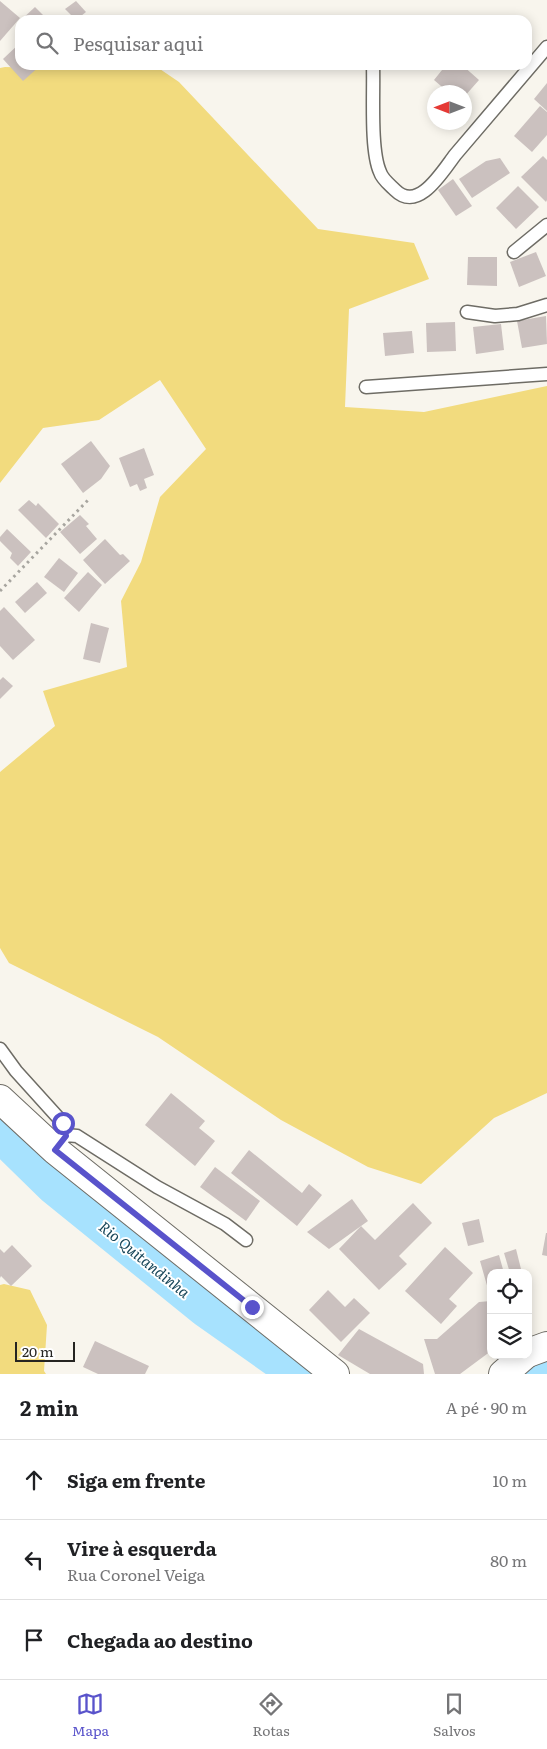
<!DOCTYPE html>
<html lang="pt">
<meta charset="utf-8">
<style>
body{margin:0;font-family:Literata,serif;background:#f6f6f6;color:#202124}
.controls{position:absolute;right:15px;bottom:15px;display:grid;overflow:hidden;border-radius:10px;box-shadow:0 2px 12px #0003}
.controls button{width:45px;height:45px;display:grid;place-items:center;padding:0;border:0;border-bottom:1px solid #e0e0e0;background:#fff;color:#202124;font:25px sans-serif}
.compass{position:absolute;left:427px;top:85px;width:45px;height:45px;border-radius:50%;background:#fff;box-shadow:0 2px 12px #0003;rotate:270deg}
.scale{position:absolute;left:15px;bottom:12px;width:60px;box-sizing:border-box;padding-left:5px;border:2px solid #252421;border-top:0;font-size:14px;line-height:18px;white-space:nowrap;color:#252421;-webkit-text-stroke:4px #fff;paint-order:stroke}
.stop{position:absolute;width:15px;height:15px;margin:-11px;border:4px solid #5953cb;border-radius:50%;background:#fff}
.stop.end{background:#5953cb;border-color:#fff;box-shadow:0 1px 5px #0008}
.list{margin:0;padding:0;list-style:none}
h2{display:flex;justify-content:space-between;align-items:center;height:65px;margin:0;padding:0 20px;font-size:21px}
h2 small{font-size:16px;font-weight:400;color:#757577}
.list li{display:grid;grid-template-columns:32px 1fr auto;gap:15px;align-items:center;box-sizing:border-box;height:80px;padding:0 20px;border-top:1px solid #e0e0e0}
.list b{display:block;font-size:19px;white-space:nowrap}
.list p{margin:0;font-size:16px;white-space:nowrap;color:#757577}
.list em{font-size:16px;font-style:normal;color:#757577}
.icon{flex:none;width:28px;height:28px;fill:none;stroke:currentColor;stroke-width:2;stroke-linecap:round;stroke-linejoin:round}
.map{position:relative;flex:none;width:547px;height:1374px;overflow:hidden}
.search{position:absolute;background:#fff;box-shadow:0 2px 12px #0003;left:15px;right:15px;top:15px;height:55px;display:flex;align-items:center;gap:12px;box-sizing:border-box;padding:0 18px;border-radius:15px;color:#757577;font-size:19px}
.sheet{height:305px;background:#fff}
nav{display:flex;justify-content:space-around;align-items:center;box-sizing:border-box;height:70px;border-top:1px solid #e0e0e0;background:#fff;font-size:14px;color:#757577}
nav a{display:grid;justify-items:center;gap:2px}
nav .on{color:#5953cb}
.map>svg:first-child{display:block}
</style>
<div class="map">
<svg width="547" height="1374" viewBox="0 0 547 1374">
<rect width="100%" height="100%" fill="#f8f5ed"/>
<g fill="#f2db7e">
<polygon points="87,65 154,65 179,82 318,229 414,243 429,279 349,309 345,407 424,412 547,386 547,1093 494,1118 421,1184 368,1167 281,1120 158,1037 9,963 0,948 0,772 55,726 43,691 127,667 121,601 141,562 160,497 206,449 160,380 99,420 43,428 0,483 0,68 5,67 78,69"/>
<polygon points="4,1284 30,1290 47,1325 44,1371 46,1374 0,1374 0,1285"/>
</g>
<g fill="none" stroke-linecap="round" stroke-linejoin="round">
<g stroke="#a7e2fe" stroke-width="36">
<polyline points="0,1134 53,1186 205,1309 297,1374"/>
<polyline points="531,1374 547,1369"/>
</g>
</g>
<g fill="#cbc1bf">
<polygon points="0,1 20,18 0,41"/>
<polygon points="76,1 86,12 76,20 65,9"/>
<polygon points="35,7 48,20 21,20"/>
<polygon points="20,43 20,65 41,65 23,81 3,59"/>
<polygon points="446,65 462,65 479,80 464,97 464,92 448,92 434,80"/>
<polygon points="547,83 547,111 534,99"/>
<polygon points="540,106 547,112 547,135 532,152 514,136"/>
<polygon points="543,156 547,160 547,200 546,202 521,177"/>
<polygon points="500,158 510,173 472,198 459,179 486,161"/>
<polygon points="453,179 472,206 456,216 438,190"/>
<polygon points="518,186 539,207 516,229 496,208"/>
<polygon points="536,252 546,276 519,287 510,262"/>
<polygon points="468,257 497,257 497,286 467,285"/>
<polygon points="546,316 547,344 522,348 517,321"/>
<polygon points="455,322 456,351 427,352 426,323"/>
<polygon points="501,324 504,350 476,354 473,327"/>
<polygon points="412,331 414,353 385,356 383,333"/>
<polygon points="91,441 110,466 101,479 83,493 61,464"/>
<polygon points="144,448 154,475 144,479 147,488 140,491 137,484 130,487 119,458"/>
<polygon points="29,500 36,506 38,503 59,524 46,538 18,510"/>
<polygon points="80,515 89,524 86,526 97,539 80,554 60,532"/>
<polygon points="7,529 31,552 18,566 10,558 12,553 0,541 0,537"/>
<polygon points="105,539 120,555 123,554 130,561 105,584 83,560"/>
<polygon points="59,558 78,573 64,592 44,577"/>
<polygon points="88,572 102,585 79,612 64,598"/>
<polygon points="37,582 47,593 25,613 15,602"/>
<polygon points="4,607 35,640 13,660 0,646 0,611"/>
<polygon points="91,623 109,628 100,663 83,659"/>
<polygon points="3,677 13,686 0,699 0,680"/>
<polygon points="171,1093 205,1121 199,1128 215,1141 195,1166 145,1125"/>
<polygon points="249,1150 302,1193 309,1184 322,1195 297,1226 231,1173"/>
<polygon points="215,1167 260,1201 246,1221 200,1187"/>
<polygon points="352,1199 368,1221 329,1249 307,1232"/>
<polygon points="413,1203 432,1223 399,1256 407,1264 379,1290 339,1249 361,1226 375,1240"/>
<polygon points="479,1219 484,1242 468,1246 462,1223"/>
<polygon points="546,1233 547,1233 547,1256 542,1255"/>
<polygon points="12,1245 32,1266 11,1286 1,1276 0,1278 0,1249 4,1253"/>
<polygon points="445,1247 473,1273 449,1299 457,1306 441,1324 405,1291"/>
<polygon points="516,1249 522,1273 510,1273 504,1253"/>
<polygon points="499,1255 504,1273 491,1273 491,1289 488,1289 480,1261"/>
<polygon points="328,1290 345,1307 354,1298 370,1313 341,1342 309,1310"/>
<polygon points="491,1301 491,1351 460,1374 435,1374 424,1339 437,1339 479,1302"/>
<polygon points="359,1329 423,1364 424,1374 370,1374 338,1355"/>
<polygon points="95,1341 149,1366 145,1374 98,1374 83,1367"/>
</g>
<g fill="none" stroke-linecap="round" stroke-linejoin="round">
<g stroke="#6e6c65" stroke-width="15">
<g id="lane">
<path d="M373,65C374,92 370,150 380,172C382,179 390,185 395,190C418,213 442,172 455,155L547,47"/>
<polyline points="514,252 547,225"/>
<polyline points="467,312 495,316 518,314 547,305"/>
<polyline points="366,387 547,374"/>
<polyline points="0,1049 16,1071 63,1123 66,1135"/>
<polyline points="55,1150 66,1135 77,1136 157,1187 225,1224 246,1240"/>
</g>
</g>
<g stroke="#6e6c65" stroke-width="30">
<g id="secondary">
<polyline points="0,1099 55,1150 335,1374"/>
<polyline points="528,1353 547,1346"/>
<polyline points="503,1374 525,1355"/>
</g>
</g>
<polyline stroke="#a7a59f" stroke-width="3" stroke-dasharray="2.5 4" stroke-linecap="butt" points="0,591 90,498"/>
<use href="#lane" stroke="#fff" stroke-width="12"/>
<use href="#secondary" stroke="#fff" stroke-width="28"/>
</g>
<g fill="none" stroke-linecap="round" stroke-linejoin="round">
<polyline stroke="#5953cb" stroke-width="6" points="63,1123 66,1136 55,1150 252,1307"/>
</g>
<g text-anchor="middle" stroke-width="4" stroke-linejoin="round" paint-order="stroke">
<g font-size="15" font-style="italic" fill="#19475a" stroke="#fff">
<text transform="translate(144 1260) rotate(39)" y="5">Rio Quitandinha</text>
</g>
</g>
</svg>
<div class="controls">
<button><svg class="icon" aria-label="locate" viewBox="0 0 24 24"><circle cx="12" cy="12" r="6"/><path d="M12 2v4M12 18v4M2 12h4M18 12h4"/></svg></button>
<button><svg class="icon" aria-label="layers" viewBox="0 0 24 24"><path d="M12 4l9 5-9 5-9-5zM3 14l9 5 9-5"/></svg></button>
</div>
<svg class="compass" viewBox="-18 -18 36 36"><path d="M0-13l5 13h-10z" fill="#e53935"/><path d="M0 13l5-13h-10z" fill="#757577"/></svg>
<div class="scale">20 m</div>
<div class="stop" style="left:63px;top:1123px"></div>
<div class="stop end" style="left:252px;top:1307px"></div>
<div class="search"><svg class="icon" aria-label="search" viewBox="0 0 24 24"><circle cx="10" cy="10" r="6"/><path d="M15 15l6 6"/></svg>Pesquisar aqui</div>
</div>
<section class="sheet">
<h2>2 min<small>A pé · 90 m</small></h2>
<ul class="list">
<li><svg class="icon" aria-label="ahead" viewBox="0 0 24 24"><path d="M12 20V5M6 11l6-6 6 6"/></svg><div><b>Siga em frente</b></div><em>10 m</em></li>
<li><svg class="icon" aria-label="left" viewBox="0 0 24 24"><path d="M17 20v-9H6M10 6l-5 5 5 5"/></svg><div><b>Vire à esquerda</b><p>Rua Coronel Veiga</p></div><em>80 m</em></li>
<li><svg class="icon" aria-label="arrive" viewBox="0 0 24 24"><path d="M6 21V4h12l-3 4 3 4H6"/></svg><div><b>Chegada ao destino</b></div></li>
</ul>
</section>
<nav>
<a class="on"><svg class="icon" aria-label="map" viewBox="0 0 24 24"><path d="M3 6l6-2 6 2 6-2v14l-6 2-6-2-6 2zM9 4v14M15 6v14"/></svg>Mapa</a>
<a><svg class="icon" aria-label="directions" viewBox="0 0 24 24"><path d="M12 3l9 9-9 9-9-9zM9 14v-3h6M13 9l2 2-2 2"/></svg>Rotas</a>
<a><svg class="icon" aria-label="saved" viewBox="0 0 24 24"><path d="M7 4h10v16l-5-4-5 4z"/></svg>Salvos</a>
</nav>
